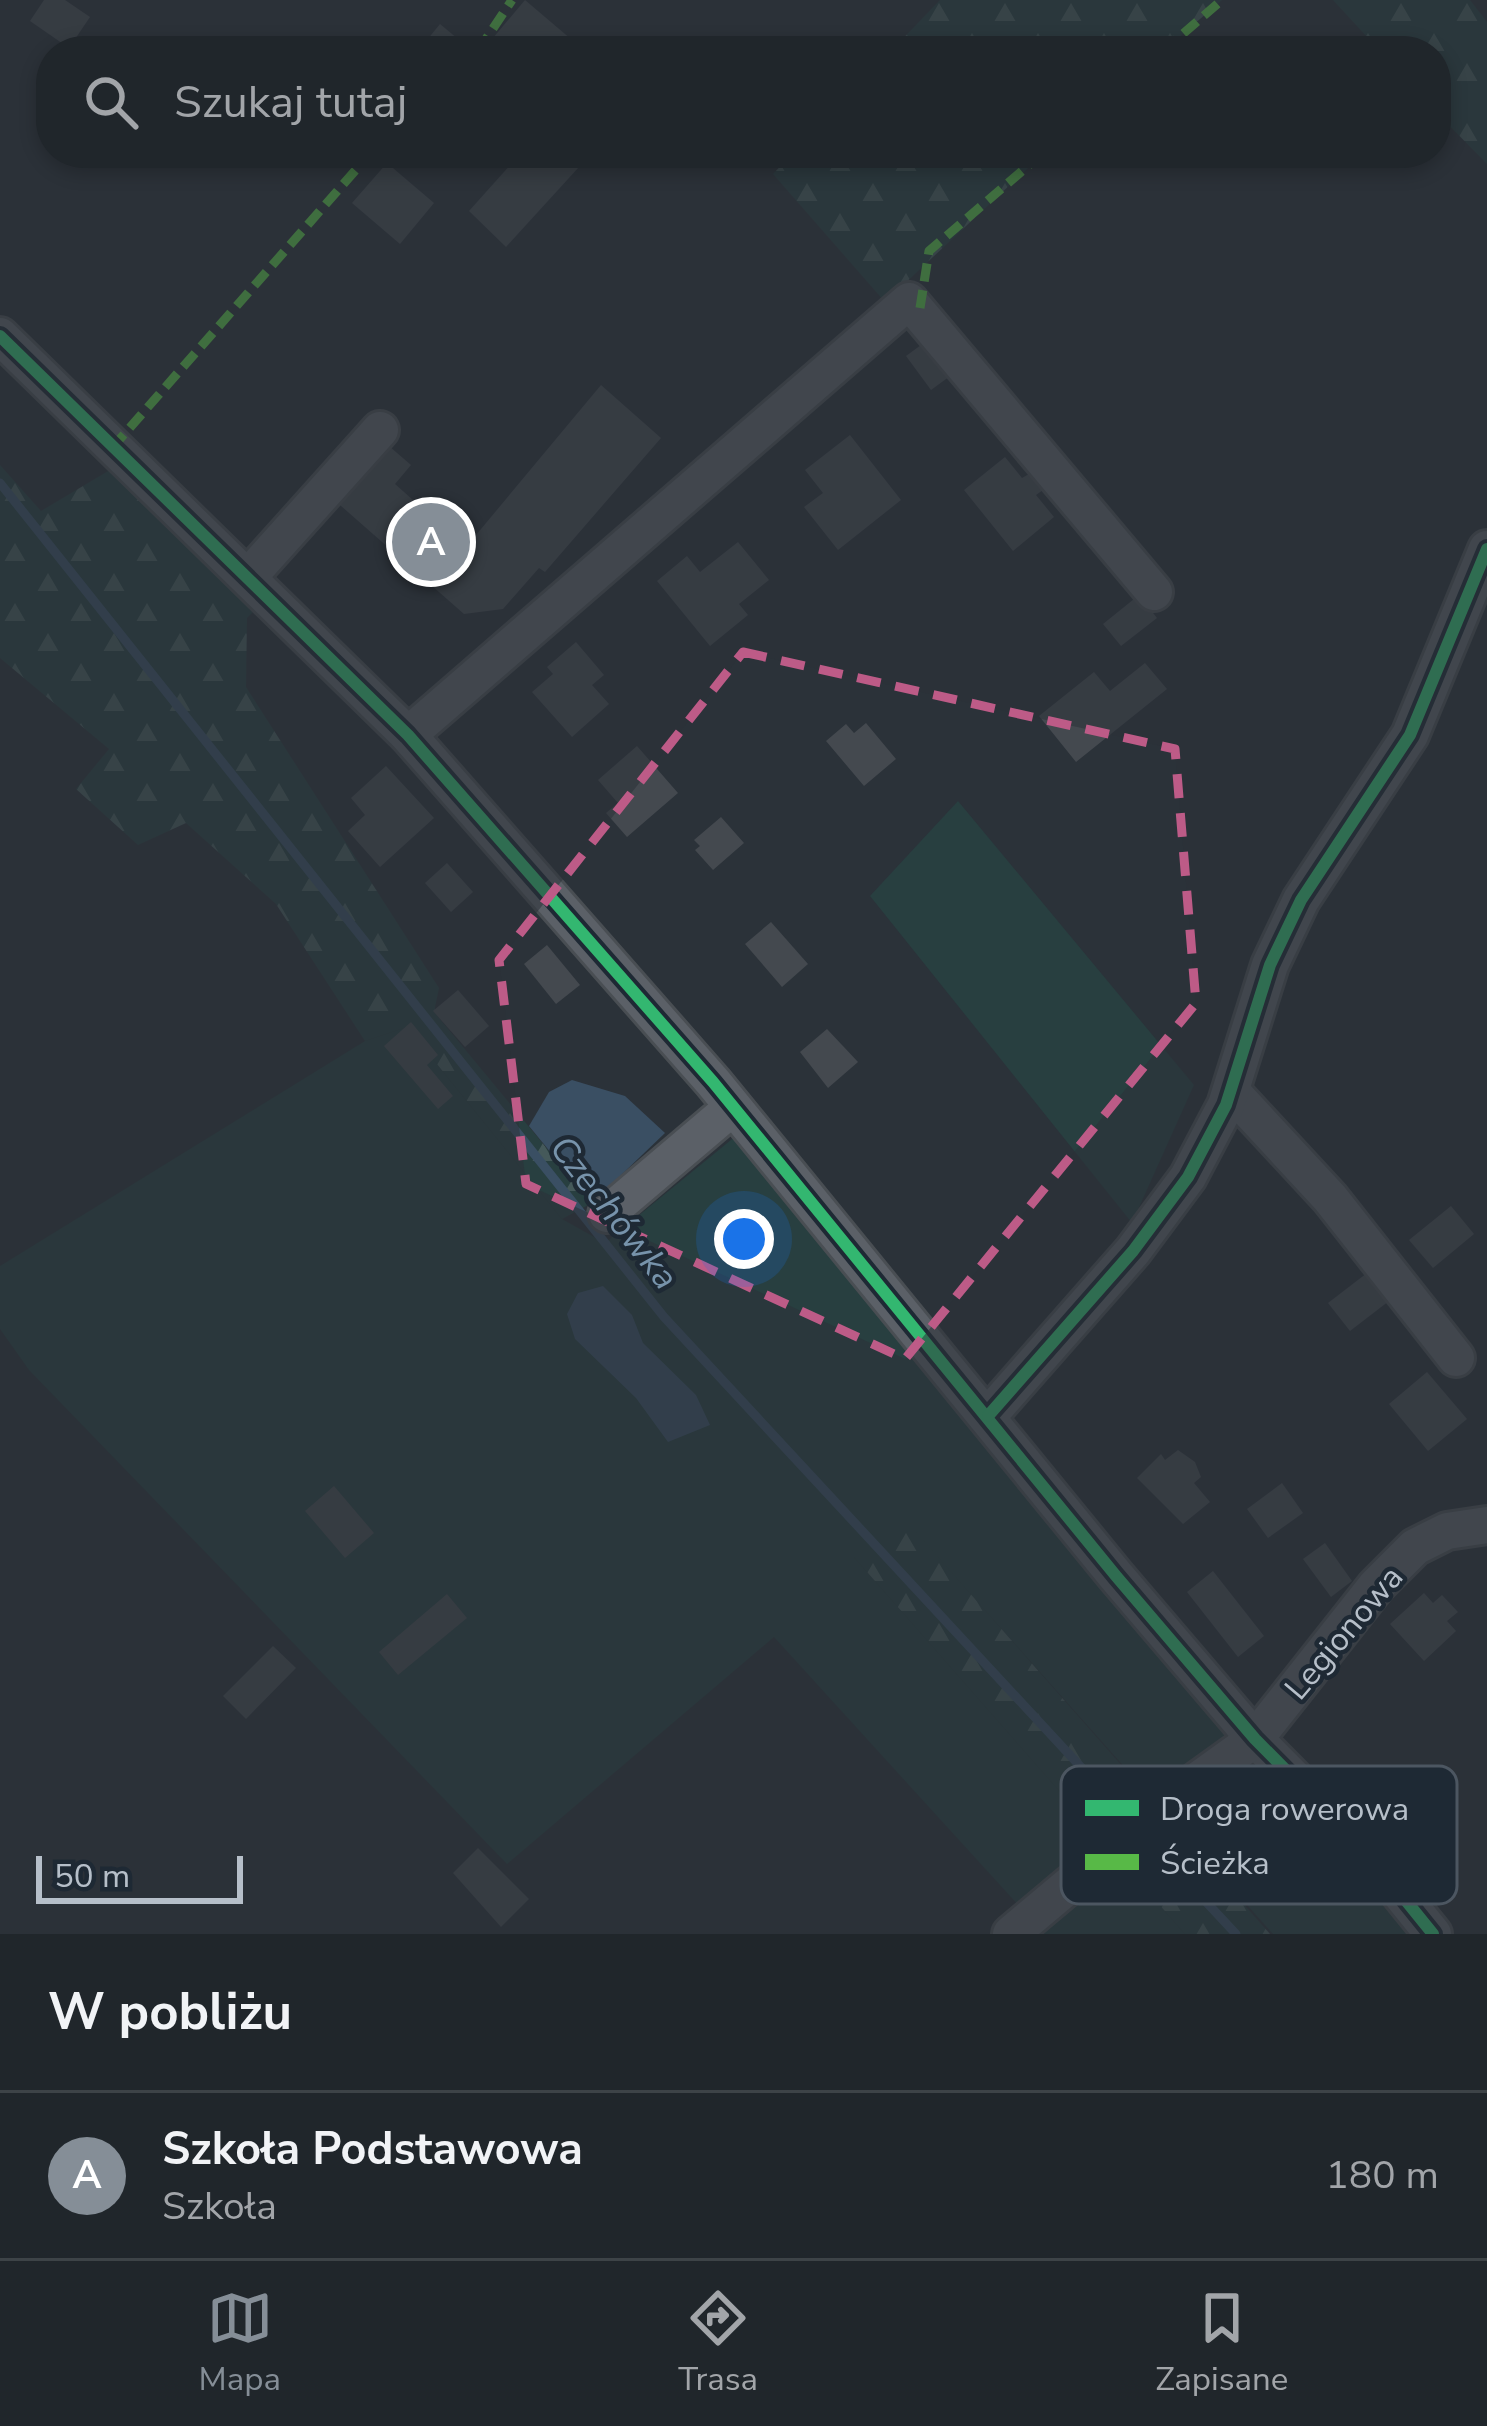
<!DOCTYPE html>
<html lang="pl">
<meta charset="utf-8">
<style>
body{margin:0;font-family:"Nunito Sans",sans-serif;background:#2d3237;color:#f1f3f6}
.scale{position:absolute;left:36px;bottom:30px;width:207px;box-sizing:border-box;padding-left:12px;border:6px solid #b6bfc9;border-top:0;font-size:33px;line-height:42px;white-space:nowrap;color:#b6bfc9;-webkit-text-stroke:9px #1e2934;paint-order:stroke}
.you{position:absolute;left:744px;top:1239px;width:42px;height:42px;margin:-30px;border:9px solid #fff;border-radius:50%;background:#1a73e8;box-shadow:0 0 0 18px #1a73e833}
.badge{display:grid;place-items:center;width:78px;height:78px;border-radius:50%;background:#858e97;color:#fff;font-size:39px;font-weight:700}
.pin{position:absolute;translate:-50% -50%;border:6px solid #fff;box-shadow:0 3px 12px #0006}
.list{margin:0;padding:0;list-style:none}
h2{display:flex;justify-content:space-between;align-items:center;height:156px;margin:0;padding:0 48px;font-size:51px}
h2 small{font-size:39px;font-weight:400;color:#a2a5a9}
.list li{display:grid;grid-template-columns:78px 1fr auto;gap:36px;align-items:center;box-sizing:border-box;height:168px;padding:0 48px;border-top:3px solid #3d4347}
.list b{display:block;font-size:45px;white-space:nowrap}
.list p{margin:0;font-size:39px;white-space:nowrap;color:#a2a5a9}
.list em{font-size:39px;font-style:normal;color:#a2a5a9}
.icon{flex:none;width:66px;height:66px;fill:none;stroke:currentColor;stroke-width:2;stroke-linecap:round;stroke-linejoin:round}
.map{position:relative;flex:none;width:1487px;height:1934px;overflow:hidden}
.search{position:absolute;background:#20262b;box-shadow:0 6px 18px #0003;left:36px;right:36px;top:36px;height:132px;display:flex;align-items:center;gap:30px;box-sizing:border-box;padding:0 42px;border-radius:48px;color:#a2a5a9;font-size:45px}
.sheet{height:324px;background:#20262b}
nav{display:flex;justify-content:space-around;align-items:center;box-sizing:border-box;height:168px;border-top:3px solid #3d4347;background:#20262b;font-size:33px;color:#a2a5a9}
nav a{display:grid;justify-items:center;gap:6px}
nav .on{color:#858e97}
.map>svg:first-child{display:block}
</style>
<div class="map">
<svg width="1487" height="1934" viewBox="0 0 1487 1934">
<defs>
<pattern id="forest-firs" width="22" height="20" patternUnits="userSpaceOnUse" patternTransform="scale(3)"><rect width="22" height="20" fill="#283f40"/><path d="M5 1l3.5 6h-7zM16 11l3.5 6h-7z" fill="#45595a"/></pattern>
</defs>
<rect width="100%" height="100%" fill="#2b3239"/>
<g fill="#283f40">
<polygon points="958,801 1194,1085 1132,1223 870,896"/>
<polygon points="407,1027 562,1219 605,1243 748,1126 1420,1934 1273,1934 901,1516 854,1557 1185,1934 1011,1934 1030,1918 774,1637 507,1864 29,1370 0,1329 0,1266 365,1041"/>
</g>
<g fill="url(#forest-firs)">
<polygon points="940,0 1222,0 1163,51 891,51"/>
<polygon points="1333,0 1470,0 1487,22 1487,164 1436,112 1436,51 1380,51"/>
<polygon points="793,153 1044,153 885,302 773,174"/>
<polygon points="120,464 265,600 247,618 246,687 439,988 434,1012 592,1203 562,1219 407,1027 365,1041 276,904 186,823 138,845 76,789 109,749 0,658 0,465 41,511"/>
<polygon points="901,1515 1270,1934 1185,1934 853,1556"/>
</g>
<g fill="#3a4f63">
<polygon points="572,1080 625,1096 665,1133 592,1203 529,1126 549,1092"/>
<polygon points="603,1286 632,1315 643,1343 696,1395 710,1425 668,1442 636,1398 575,1339 567,1314 578,1293"/>
</g>
<g fill="none" stroke-linecap="round" stroke-linejoin="round">
<g stroke="#3a4f63" stroke-width="9">
<polyline points="0,483 664,1317 1130,1820"/>
<polyline points="1142,1833 1236,1934"/>
</g>
</g>
<g fill="#44494f">
<polygon points="44,0 65,0 90,17 69,48 30,21"/>
<polygon points="525,0 585,51 482,51"/>
<polygon points="440,24 464,44 458,51 418,51"/>
<polygon points="521,153 589,156 506,247 469,211"/>
<polygon points="387,163 434,203 400,244 352,203"/>
<polygon points="932,337 957,371 931,390 906,356"/>
<polygon points="601,385 661,438 545,572 539,568 503,609 464,614 332,498 382,440 411,465 395,484 466,547"/>
<polygon points="850,435 901,500 838,550 804,507 823,493 805,470"/>
<polygon points="1005,457 1022,478 1029,474 1043,490 1036,495 1054,517 1013,551 964,490"/>
<polygon points="738,542 769,580 739,604 748,615 710,646 657,581 687,556 700,572"/>
<polygon points="1139,595 1157,618 1121,646 1103,624"/>
<polygon points="576,642 604,675 592,685 609,704 572,737 532,692 553,674 547,667"/>
<polygon points="1145,663 1167,689 1076,762 1039,716 1094,672 1110,691"/>
<polygon points="866,723 896,759 864,786 826,741 846,724 854,733"/>
<polygon points="637,746 678,793 627,837 606,813 618,803 598,780"/>
<polygon points="386,766 434,818 380,867 348,831 365,815 351,798"/>
<polygon points="721,817 744,843 713,870 695,850 700,846 694,840"/>
<polygon points="447,863 473,892 451,912 425,883"/>
<polygon points="771,922 808,964 782,987 745,944"/>
<polygon points="547,945 580,985 556,1004 524,964"/>
<polygon points="458,990 489,1026 465,1047 433,1011"/>
<polygon points="411,1022 438,1055 427,1065 453,1096 438,1109 384,1046"/>
<polygon points="827,1029 858,1062 828,1088 800,1052"/>
<polygon points="1451,1206 1474,1234 1433,1268 1409,1240"/>
<polygon points="1367,1273 1389,1301 1350,1331 1328,1303"/>
<polygon points="1427,1372 1467,1419 1428,1451 1389,1404"/>
<polygon points="1178,1450 1195,1462 1201,1477 1194,1483 1210,1502 1183,1524 1137,1478 1161,1454 1165,1460"/>
<polygon points="1282,1483 1303,1513 1268,1538 1247,1509"/>
<polygon points="334,1486 374,1533 345,1558 305,1511"/>
<polygon points="1325,1543 1352,1581 1331,1597 1303,1559"/>
<polygon points="1213,1571 1264,1636 1238,1657 1187,1592"/>
<polygon points="1424,1593 1433,1603 1442,1595 1458,1612 1447,1621 1456,1631 1424,1661 1390,1624"/>
<polygon points="447,1594 467,1618 398,1675 379,1652"/>
<polygon points="273,1646 296,1668 246,1719 223,1696"/>
<polygon points="478,1848 529,1899 501,1927 453,1873"/>
</g>
<g fill="none" stroke-linecap="round" stroke-linejoin="round">
<g stroke="#494e53" stroke-width="42">
<g id="minor">
<polyline points="0,336 408,735 713,1082 1116,1576 1255,1739 1365,1850 1433,1934"/>
<polyline points="250,575 380,430"/>
<polyline points="408,735 909,301 1154,592"/>
<polyline points="1231,1091 1330,1198 1456,1358"/>
<polyline points="607,1214 733,1107"/>
<polyline points="988,1416 1133,1251 1188,1177 1226,1105 1270,965 1301,900 1410,735 1487,549"/>
<polyline points="1011,1934 1173,1798 1255,1739 1376,1586 1415,1547 1447,1531 1487,1525"/>
</g>
</g>
<use href="#minor" stroke="#5b6067" stroke-width="36"/>
<g stroke="#58b947" stroke-width="9" stroke-dasharray="18 9" stroke-linecap="butt">
<polyline points="478,51 512,0"/>
<polyline points="1163,51 1222,0"/>
<polyline points="920,308 929,251 1043,153"/>
<polyline points="112,448 361,164 377,153"/>
</g>
<g stroke="#1e2934" stroke-width="20">
<g id="cycleway">
<polyline points="0,336 408,735 713,1082 1116,1576 1255,1739 1365,1850 1433,1934"/>
<polyline points="988,1416 1133,1251 1188,1177 1226,1105 1270,965 1301,900 1410,735 1487,549"/>
</g>
</g>
<use href="#cycleway" stroke="#33b770" stroke-width="12"/>
</g>
<path d="M0 0H1487V1934H0ZM743,652L1175,749L1196,1003L905,1359L526,1184L499,960Z" fill="#2b3239" fill-opacity=".55" fill-rule="evenodd"/>
<path fill="none" stroke="#bd5b87" stroke-width="9" stroke-dasharray="24 15" stroke-linejoin="round" d="M743,652L1175,749L1196,1003L905,1359L526,1184L499,960Z"/>
<g text-anchor="middle" stroke-width="9" stroke-linejoin="round" paint-order="stroke">
<g font-size="33" fill="#b6bfc9" stroke="#1e2934">
<text transform="translate(1343 1632) rotate(-50)" y="12">Legionowa</text>
</g>
<g font-size="36" font-style="italic" fill="#7793ab" stroke="#1e2934">
<text transform="translate(615 1212) rotate(52)" y="13">Czechówka</text>
</g>
</g>
<rect x="1061" y="1766" width="396" height="138" rx="18" fill="#1e2934" stroke="#4c5661" stroke-width="3"/>
<rect x="1085" y="1800" width="54" height="16" fill="#33b770"/>
<rect x="1085" y="1854" width="54" height="16" fill="#58b947"/>
<g font-size="33" fill="#b6bfc9">
<text x="1160" y="1820">Droga rowerowa</text>
<text x="1160" y="1874">Ścieżka</text>
</g>
</svg>
<div class="scale">50 m</div>
<div class="you"></div>
<div class="pin badge" style="left:431px;top:542px">A</div>
<div class="search"><svg class="icon" aria-label="search" viewBox="0 0 24 24"><circle cx="10" cy="10" r="6"/><path d="M15 15l6 6"/></svg>Szukaj tutaj</div>
</div>
<section class="sheet">
<h2>W pobliżu<small></small></h2>
<ul class="list">
<li><span class="badge">A</span><div><b>Szkoła Podstawowa</b><p>Szkoła</p></div><em>180 m</em></li>
</ul>
</section>
<nav>
<a class="on"><svg class="icon" aria-label="map" viewBox="0 0 24 24"><path d="M3 6l6-2 6 2 6-2v14l-6 2-6-2-6 2zM9 4v14M15 6v14"/></svg>Mapa</a>
<a><svg class="icon" aria-label="directions" viewBox="0 0 24 24"><path d="M12 3l9 9-9 9-9-9zM9 14v-3h6M13 9l2 2-2 2"/></svg>Trasa</a>
<a><svg class="icon" aria-label="saved" viewBox="0 0 24 24"><path d="M7 4h10v16l-5-4-5 4z"/></svg>Zapisane</a>
</nav>
